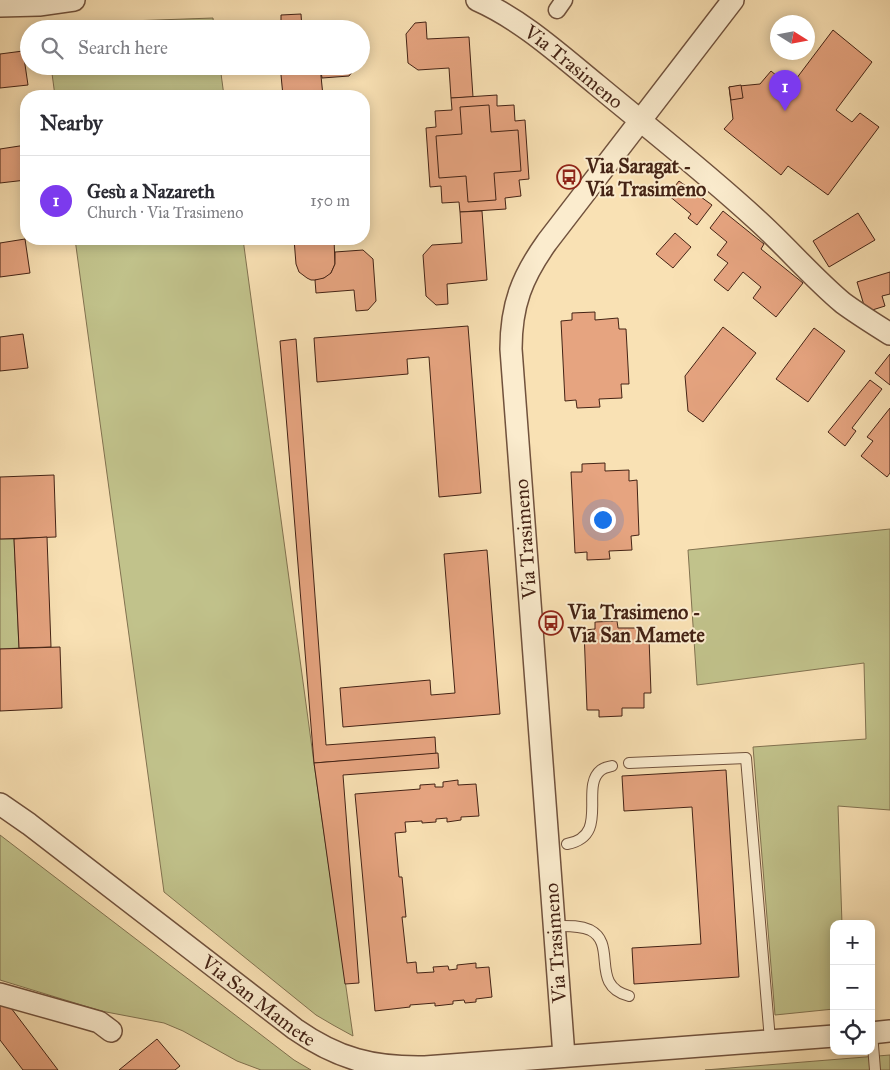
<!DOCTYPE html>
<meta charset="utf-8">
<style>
body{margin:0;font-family:"IM FELL Great Primer",serif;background:#f7f7f7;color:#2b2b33}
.controls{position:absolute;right:15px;bottom:15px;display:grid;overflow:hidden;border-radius:10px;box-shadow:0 2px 12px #0003}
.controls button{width:45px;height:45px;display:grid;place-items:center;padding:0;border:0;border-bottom:1px solid #e1e1e2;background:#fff;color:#2b2b33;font:25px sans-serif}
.compass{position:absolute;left:770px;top:15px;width:45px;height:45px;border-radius:50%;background:#fff;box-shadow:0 2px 12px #0003;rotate:101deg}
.you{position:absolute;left:602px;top:519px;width:18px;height:18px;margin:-12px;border:4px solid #fff;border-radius:50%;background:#1a73e8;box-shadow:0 0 0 8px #1a73e833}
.badge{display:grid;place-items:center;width:32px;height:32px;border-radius:50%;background:#7c3aed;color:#fff;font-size:16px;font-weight:700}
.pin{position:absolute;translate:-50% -41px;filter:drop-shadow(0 1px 2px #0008)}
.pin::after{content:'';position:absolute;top:26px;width:18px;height:15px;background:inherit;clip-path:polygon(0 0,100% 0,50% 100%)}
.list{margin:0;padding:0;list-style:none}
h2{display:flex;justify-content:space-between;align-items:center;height:65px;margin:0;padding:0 20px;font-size:21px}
h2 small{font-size:16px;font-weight:400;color:#7c7c81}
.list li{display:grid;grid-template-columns:32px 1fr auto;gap:15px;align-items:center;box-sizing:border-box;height:90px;padding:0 20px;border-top:1px solid #e1e1e2}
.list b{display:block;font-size:19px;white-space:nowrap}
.list p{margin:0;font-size:16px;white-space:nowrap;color:#7c7c81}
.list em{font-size:16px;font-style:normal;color:#7c7c81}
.icon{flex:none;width:28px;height:28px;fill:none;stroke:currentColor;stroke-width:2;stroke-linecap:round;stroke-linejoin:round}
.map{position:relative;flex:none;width:890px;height:1070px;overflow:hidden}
.search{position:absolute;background:#fff;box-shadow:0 2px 12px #0003;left:20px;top:20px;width:350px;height:55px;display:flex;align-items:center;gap:12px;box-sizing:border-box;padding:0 18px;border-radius:28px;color:#7c7c81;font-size:19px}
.panel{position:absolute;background:#fff;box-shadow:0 2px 12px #0003;left:20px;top:90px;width:350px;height:155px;border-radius:20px}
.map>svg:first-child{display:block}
</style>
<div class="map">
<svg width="890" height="1070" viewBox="0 0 890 1070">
<rect width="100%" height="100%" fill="#f9e1b4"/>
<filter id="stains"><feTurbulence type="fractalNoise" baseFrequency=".004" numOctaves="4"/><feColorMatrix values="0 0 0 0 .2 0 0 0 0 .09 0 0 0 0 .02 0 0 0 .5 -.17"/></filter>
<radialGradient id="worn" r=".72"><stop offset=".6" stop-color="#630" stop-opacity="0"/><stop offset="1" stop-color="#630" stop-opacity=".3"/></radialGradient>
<g fill="#c1c28b" stroke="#827250">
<polygon points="213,18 214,29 46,29 45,24"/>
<polygon points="51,66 220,66 224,96 55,96"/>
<polygon points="75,239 243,239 314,763 353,1036 333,1025 316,1015 164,892"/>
<polygon points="890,529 890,810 838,806 842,924 834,924 834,1009 775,1015 753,747 866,739 864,663 697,685 688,550"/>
<polygon points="0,539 14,539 19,648 0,649"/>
<polygon points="0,835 294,1060 311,1070 261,1070 237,1061 183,1031 164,1023 101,1011 0,980"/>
<polygon points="890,1055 890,1070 705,1070"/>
</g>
<g fill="#e6a480" stroke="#442315">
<polygon points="301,14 302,29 281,29 281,15"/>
<polygon points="426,22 427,39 469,37 473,97 451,98 449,68 418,70 408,63 406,34 415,23"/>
<polygon points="833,30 872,62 836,110 852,122 860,113 879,127 828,195 788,166 781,175 724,129 733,119 729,87 760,84 771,71 790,87"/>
<polygon points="23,51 28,85 0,88 0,54"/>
<polygon points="282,66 320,66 323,96 283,96 281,75"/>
<polygon points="320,66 357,66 349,76 322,78"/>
<polygon points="741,85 743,98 731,100 729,87"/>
<polygon points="497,95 497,106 514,105 515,121 525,120 529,179 519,180 521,196 505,198 506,209 460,212 459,202 442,203 441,186 430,187 426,128 436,127 435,111 452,110 451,98"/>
<polygon points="489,105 491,132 518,130 521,171 494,173 496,200 468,202 466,176 439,178 436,136 462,134 460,107"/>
<polygon points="26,145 26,180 0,183 0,149"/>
<polygon points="679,181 712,205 697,225 688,218 691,214 668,195"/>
<polygon points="482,211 487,280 447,284 448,304 436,305 426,296 423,255 432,245 462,243 460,212"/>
<polygon points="723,211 764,244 761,249 803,283 776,317 753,298 761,287 743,272 728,291 714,280 728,263 717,255 727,242 710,228"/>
<polygon points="858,213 875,240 829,267 813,241"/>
<polygon points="675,233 691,247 673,268 656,254"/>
<polygon points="25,239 30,273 0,277 0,243"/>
<polygon points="294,239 334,239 335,264 331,273 328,276 320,280 311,280 307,278 299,272 296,264"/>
<polygon points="363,250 373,259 376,301 368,310 356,311 354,290 316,293 315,280 324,278 331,273 335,264 335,252"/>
<polygon points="890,272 890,294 882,296 885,306 866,312 857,282"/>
<polygon points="595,312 595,320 618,318 619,329 626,329 629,384 621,384 622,398 599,399 600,407 577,408 576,400 565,401 561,321 572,320 572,313"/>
<polygon points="468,326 481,493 439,497 429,357 407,359 408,374 317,382 314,338"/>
<polygon points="723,327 756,353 703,422 688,411 685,376"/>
<polygon points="814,328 845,351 808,402 776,379"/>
<polygon points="23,334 28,368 0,371 0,337"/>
<polygon points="296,339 326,745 435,737 436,754 314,763 280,341"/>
<polygon points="890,354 890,385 875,373"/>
<polygon points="870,380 882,389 852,428 856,431 845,446 828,432"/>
<polygon points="890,408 890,473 887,477 861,456 873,441 867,437"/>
<polygon points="605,463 605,471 629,470 629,481 637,480 639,535 631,536 632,550 609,551 610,559 587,560 587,552 575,553 571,472 582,472 582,464"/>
<polygon points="54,475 56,537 0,539 0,477"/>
<polygon points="47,537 51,647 19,648 14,539"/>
<polygon points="487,550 500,714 343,727 340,688 430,680 431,695 455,693 444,554"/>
<polygon points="617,621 618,628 641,628 641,638 649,638 651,693 644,693 644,708 622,708 622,716 599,717 599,710 587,710 584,630 595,629 595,622"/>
<polygon points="60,647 62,708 0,711 0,649"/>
<polygon points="438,753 439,768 343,775 359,983 345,984 314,763"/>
<polygon points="726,770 739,977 634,984 632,948 701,944 692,807 624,811 622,776"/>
<polygon points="458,780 458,785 476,784 479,816 461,817 461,820 447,822 447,818 436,819 436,822 422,823 422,821 405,822 406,832 395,833 399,877 402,877 406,917 402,917 407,963 416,962 417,973 434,972 433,967 448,966 449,970 457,969 457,965 476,963 476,968 489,967 492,997 476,999 476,1002 465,1003 464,1000 453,1001 453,1004 435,1006 435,1003 410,1005 410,1007 375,1011 355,794 420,789 420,785 435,784 435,787 443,787 443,782"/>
<polygon points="0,1002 8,1004 58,1070 23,1070 0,1040"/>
<polygon points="157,1039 180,1066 175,1070 119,1070"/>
</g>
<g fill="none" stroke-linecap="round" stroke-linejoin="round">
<g stroke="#71523d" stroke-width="12">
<g id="service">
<polyline points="629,763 746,758 770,1040"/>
<path d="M567,844C611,836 579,787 601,770C605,767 608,767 612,766"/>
<path d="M554,926C566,926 579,925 590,930C618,944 589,986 629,996"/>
<polyline points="872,1033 875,1070"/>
</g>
</g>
<g stroke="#71523d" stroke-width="19">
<polyline id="pedestrian" points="557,10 564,0"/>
</g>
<g stroke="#71523d" stroke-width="24">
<g id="minor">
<path id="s1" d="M477,0C522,20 559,54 597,85C650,129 705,172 756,219C786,246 812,277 843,303C858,314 874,324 890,334"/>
<polyline points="0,6 39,5 74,0"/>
<path id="s2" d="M0,804L29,824L295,1029C338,1059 373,1068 425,1067L834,1036"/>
<polyline points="0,994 85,1018 99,1022 111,1031"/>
<polyline points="871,1033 890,1031"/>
<path d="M564,1056L511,349C511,305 522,277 547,242L733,0"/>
</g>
</g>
<use href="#service" stroke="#fbecce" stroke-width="10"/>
<use href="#pedestrian" stroke="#fbecce" stroke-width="16"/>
<use href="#minor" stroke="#fbecce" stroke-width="21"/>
</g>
<defs>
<g id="bus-ring" transform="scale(1.25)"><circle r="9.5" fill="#fbecce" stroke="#8f2418" stroke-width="1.5"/><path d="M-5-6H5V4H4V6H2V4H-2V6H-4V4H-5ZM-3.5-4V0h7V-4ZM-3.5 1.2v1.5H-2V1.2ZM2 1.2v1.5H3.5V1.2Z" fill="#8f2418"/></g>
</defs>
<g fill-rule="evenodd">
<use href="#bus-ring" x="569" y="177"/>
<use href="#bus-ring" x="551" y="623"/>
</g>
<g text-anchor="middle" stroke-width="4" stroke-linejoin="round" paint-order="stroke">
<g font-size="20" fill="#442315" stroke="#fbecce">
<text dy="7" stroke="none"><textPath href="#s1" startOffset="118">Via Trasimeno</textPath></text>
<text transform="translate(525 539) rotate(-94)" y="7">Via Trasimeno</text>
<text transform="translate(555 943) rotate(-94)" y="7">Via Trasimeno</text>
<text dy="7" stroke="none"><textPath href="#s2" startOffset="325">Via San Mamete</textPath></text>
</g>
<g font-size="20" font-weight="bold" fill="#442315" stroke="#fbecce" text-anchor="start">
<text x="586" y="173">Via Saragat -<tspan x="586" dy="23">Via Trasimeno</tspan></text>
<text x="568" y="619">Via Trasimeno -<tspan x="568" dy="23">Via San Mamete</tspan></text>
</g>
</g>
<rect width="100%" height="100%" filter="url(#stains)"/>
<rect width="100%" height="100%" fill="url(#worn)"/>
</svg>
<div class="controls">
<button>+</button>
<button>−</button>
<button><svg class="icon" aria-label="locate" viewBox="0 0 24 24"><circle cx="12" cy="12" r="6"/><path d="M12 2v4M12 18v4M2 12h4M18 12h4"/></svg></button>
</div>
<svg class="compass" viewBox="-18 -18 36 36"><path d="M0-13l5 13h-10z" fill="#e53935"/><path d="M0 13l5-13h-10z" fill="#7c7c81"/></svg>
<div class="you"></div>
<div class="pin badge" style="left:785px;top:111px">1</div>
<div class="search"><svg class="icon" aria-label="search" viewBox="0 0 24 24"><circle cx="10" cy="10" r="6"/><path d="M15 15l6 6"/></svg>Search here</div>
<section class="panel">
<h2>Nearby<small></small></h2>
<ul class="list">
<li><span class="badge">1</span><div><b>Gesù a Nazareth</b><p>Church · Via Trasimeno</p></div><em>150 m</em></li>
</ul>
</section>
</div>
